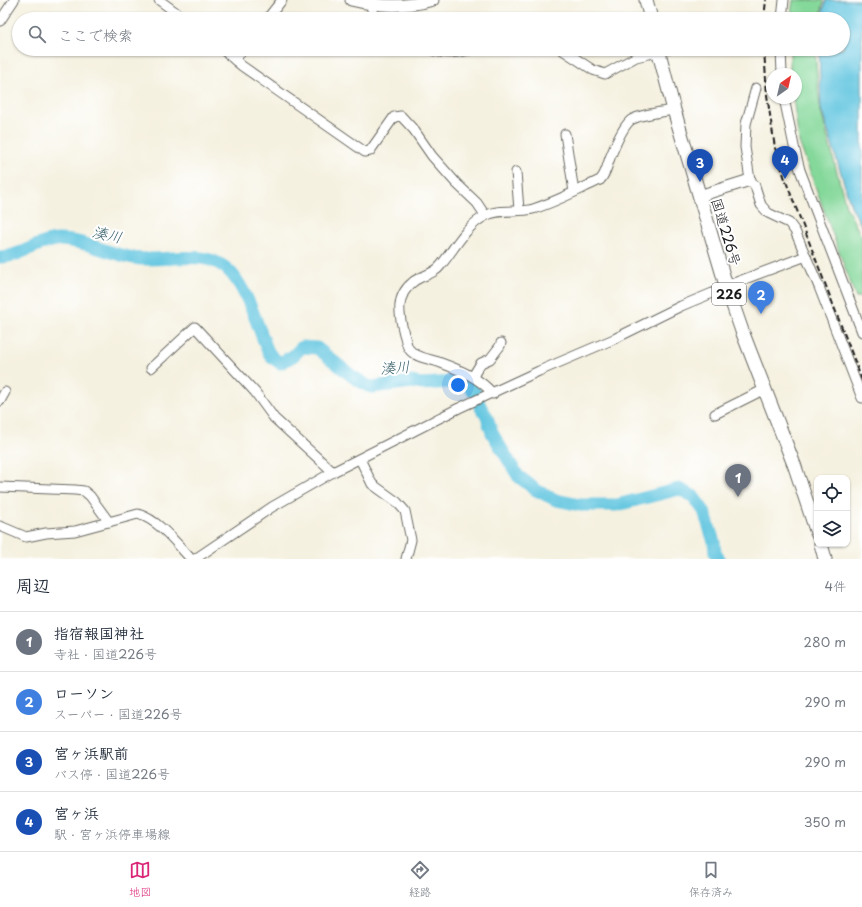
<!DOCTYPE html>
<html lang="ja">
<meta charset="utf-8">
<style>
body{margin:0;font-family:"Playpen Sans","Klee One",sans-serif;background:#f6f6f7;color:#1f2937}
.controls{position:absolute;right:12px;bottom:12px;display:grid;overflow:hidden;border-radius:8px;box-shadow:0 1px 3px #0004}
.controls button{width:36px;height:36px;display:grid;place-items:center;padding:0;border:0;border-bottom:1px solid #e0e1e3;background:#fff;color:#1f2937;font:20px sans-serif}
.compass{position:absolute;left:766px;top:68px;width:36px;height:36px;border-radius:50%;background:#fff;box-shadow:0 1px 3px #0004;rotate:34deg}
.you{position:absolute;left:458px;top:385px;width:14px;height:14px;margin:-10px;border:3px solid #fff;border-radius:50%;background:#1a73e8;box-shadow:0 0 0 6px #1a73e833}
.badge{display:grid;place-items:center;width:26px;height:26px;border-radius:50%;background:#db2777;color:#fff;font-size:13px;font-weight:700}
.pin{position:absolute;translate:-50% -33px;filter:drop-shadow(0 1px 2px #0008)}
.pin::after{content:'';position:absolute;top:21px;width:14px;height:12px;background:inherit;clip-path:polygon(0 0,100% 0,50% 100%)}
.list{margin:0;padding:0;list-style:none}
h2{display:flex;justify-content:space-between;align-items:center;height:52px;margin:0;padding:0 16px;font-size:17px}
h2 small{font-size:13px;font-weight:400;color:#747a83}
.list li{display:grid;grid-template-columns:26px 1fr auto;gap:12px;align-items:center;box-sizing:border-box;height:60px;padding:0 16px;border-top:1px solid #e0e1e3}
.list b{display:block;font-size:15px;white-space:nowrap}
.list p{margin:0;font-size:13px;white-space:nowrap;color:#747a83}
.list em{font-size:13px;font-style:normal;color:#747a83}
.icon{flex:none;width:22px;height:22px;fill:none;stroke:currentColor;stroke-width:2;stroke-linecap:round;stroke-linejoin:round}
.map{position:relative;flex:none;width:862px;height:559px;overflow:hidden}
.search{position:absolute;background:#fff;box-shadow:0 1px 3px #0004;left:12px;right:12px;top:12px;height:44px;display:flex;align-items:center;gap:10px;box-sizing:border-box;padding:0 14px;border-radius:22px;color:#747a83;font-size:15px}
.sheet{height:292px;background:#fff}
nav{display:flex;justify-content:space-around;align-items:center;box-sizing:border-box;height:56px;border-top:1px solid #e0e1e3;background:#fff;font-size:11px;color:#747a83}
nav a{display:grid;justify-items:center;gap:2px}
nav .on{color:#db2777}
.map>svg:first-child{display:block}
</style>
<div class="map">
<svg width="862" height="559" viewBox="0 0 862 559">
<rect width="100%" height="100%" fill="#fff"/>
<filter id="ink" filterUnits="userSpaceOnUse"><feTurbulence type="fractalNoise" baseFrequency=".025" numOctaves="2"/><feDisplacementMap in="SourceGraphic" scale="8" xChannelSelector="R" yChannelSelector="G"/><feConvolveMatrix kernelMatrix="1 2 1 2 8 2 1 2 1" color-interpolation-filters="sRGB"/></filter>
<filter id="wash" filterUnits="userSpaceOnUse"><feTurbulence type="fractalNoise" baseFrequency=".012" numOctaves="4" result="noise"/><feDisplacementMap in="SourceGraphic" scale="16" xChannelSelector="R" yChannelSelector="G"/><feGaussianBlur stdDeviation="0.9" result="paint"/><feColorMatrix in="noise" values="0 0 0 0 0 0 0 0 0 0 0 0 0 0 0 0 0 1.4 0 .05"/><feComposite in="paint" operator="in"/></filter>
<g filter="url(#wash)">
<rect width="100%" height="100%" fill="#f5f1e0"/>
<g fill="#84d89a" stroke="#507a5b">
<polygon points="793,0 824,0 820,19 790,19"/>
<polygon points="790,49 815,49 820,108 846,206 862,238 862,296 856,298 799,142 793,98 796,98 796,74 790,74"/>
</g>
<polygon fill="#63c6e0" stroke="#40717e" points="826,0 862,0 862,227 851,206 821,109 819,49 843,49 843,19 821,19"/>
<g fill="none" stroke-linecap="round" stroke-linejoin="round">
<path stroke="#63c6e0" stroke-width="13" d="M0,257C21,257 37,241 57,240C82,239 109,254 134,258C166,264 208,245 232,274C246,291 254,315 262,336C264,341 266,348 269,353C271,357 276,360 280,363L293,356L302,347L317,348L352,376L368,386L372,387L412,382L422,384L453,382L467,385L475,392L480,406L487,417L492,433L518,476L536,490L556,500L580,505H617L679,489L693,496L704,511L714,542L715,553L719,559"/>
</g>
</g>
<g filter="url(#ink)">
<g fill="none" stroke-linecap="round" stroke-linejoin="round">
<g stroke="#686761" stroke-width="11">
<g id="minor">
<polyline points="159,0 185,19"/>
<polyline points="371,4 373,16 377,19"/>
<polyline points="267,19 282,0"/>
<polyline points="782,19 784,0"/>
<polyline points="0,21 14,0"/>
<polyline points="222,49 242,66 365,152 370,151 372,148 394,117 401,116 414,130 432,156 456,183 477,203 485,215"/>
<path d="M429,49C445,55 458,53 475,49"/>
<polyline points="561,49 593,70 605,74 636,57 670,49"/>
<polyline points="781,49 782,74"/>
<polyline points="235,60 243,49"/>
<polyline points="756,88 746,124 745,147 750,180 755,186 761,205 768,213 789,223 795,231 819,287 862,398"/>
<polyline points="784,98 795,151 800,170 862,332"/>
<polyline points="565,134 574,192"/>
<polyline points="516,172 519,210"/>
<polyline points="726,286 806,256"/>
<polyline points="151,368 195,327 255,392 274,418 333,472"/>
<polyline points="473,376 481,363 490,359 500,346 501,343"/>
<path d="M493,394C480,378 460,370 441,363C431,359 415,358 409,349C406,345 406,339 404,334C399,315 395,296 413,282C421,275 434,275 441,265C455,248 465,227 485,216C499,208 518,213 533,209C556,202 578,190 600,180C606,174 607,166 610,158C614,148 622,127 631,120C640,114 662,112 674,110"/>
<polyline points="0,401 5,392"/>
<polyline points="715,414 765,389"/>
<polyline points="360,459 372,484 397,502 405,511 411,540 406,559"/>
<polyline points="0,487 75,490 84,491 90,496 109,522"/>
<path d="M0,526L26,537L46,533L75,531L138,514C159,520 177,544 191,559"/>
<polyline points="195,559 272,507 333,472 459,408 539,371 614,339 681,306 727,287"/>
</g>
</g>
<g stroke="#686761" stroke-width="13">
<g id="major">
<path d="M351,0C379,7 405,8 433,0"/>
<polyline points="699,196 750,180"/>
</g>
</g>
<g stroke="#686761" stroke-width="15">
<g id="highway">
<polyline points="646,0 651,19"/>
<polyline points="658,49 674,110 725,282 742,331 795,467 817,533"/>
<polyline points="821,544 825,559"/>
</g>
</g>
<use href="#minor" stroke="#fff" stroke-width="9"/>
<use href="#major" stroke="#fff" stroke-width="11"/>
<use href="#highway" stroke="#fff" stroke-width="13"/>
<g stroke="#1c1c1c" stroke-width="2" stroke-dasharray="6 3" stroke-linecap="butt">
<polyline points="764,19 766,0"/>
<polyline points="764,49 767,95 775,148 785,179 862,380"/>
</g>
</g>
</g>
<g text-anchor="middle" stroke-width="4" stroke-linejoin="round" paint-order="stroke">
<rect fill="#fff" stroke="#606060" stroke-width="1" x="712" y="283" width="34" height="22" rx="3"/>
<g font-size="13" font-weight="bold" fill="#1c1c1c">
<text x="729" y="299">226</text>
</g>
<g font-size="14" fill="#1c1c1c" stroke="#fff">
<text transform="translate(726 232) rotate(73)" y="5">国道226号</text>
</g>
<g font-size="15" font-style="italic" fill="#38606a" stroke="#fff">
<text transform="translate(107 235) rotate(13)" y="5">湊川</text>
<text transform="translate(395 368) rotate(-4)" y="5">湊川</text>
</g>
</g>
</svg>
<div class="controls">
<button><svg class="icon" aria-label="locate" viewBox="0 0 24 24"><circle cx="12" cy="12" r="6"/><path d="M12 2v4M12 18v4M2 12h4M18 12h4"/></svg></button>
<button><svg class="icon" aria-label="layers" viewBox="0 0 24 24"><path d="M12 4l9 5-9 5-9-5zM3 14l9 5 9-5"/></svg></button>
</div>
<svg class="compass" viewBox="-18 -18 36 36"><path d="M0-13l5 13h-10z" fill="#e53935"/><path d="M0 13l5-13h-10z" fill="#747a83"/></svg>
<div class="you"></div>
<div class="pin badge" style="left:738px;top:497px;background:#6b7280">1</div>
<div class="pin badge" style="left:761px;top:314px;background:#3f7fe0">2</div>
<div class="pin badge" style="left:700px;top:182px;background:#1a4fb4">3</div>
<div class="pin badge" style="left:785px;top:179px;background:#1a4fb4">4</div>
<div class="search"><svg class="icon" aria-label="search" viewBox="0 0 24 24"><circle cx="10" cy="10" r="6"/><path d="M15 15l6 6"/></svg>ここで検索</div>
</div>
<section class="sheet">
<h2>周辺<small>4件</small></h2>
<ul class="list">
<li><span class="badge" style="background:#6b7280">1</span><div><b>指宿報国神社</b><p>寺社 · 国道226号</p></div><em>280 m</em></li>
<li><span class="badge" style="background:#3f7fe0">2</span><div><b>ローソン</b><p>スーパー · 国道226号</p></div><em>290 m</em></li>
<li><span class="badge" style="background:#1a4fb4">3</span><div><b>宮ヶ浜駅前</b><p>バス停 · 国道226号</p></div><em>290 m</em></li>
<li><span class="badge" style="background:#1a4fb4">4</span><div><b>宮ヶ浜</b><p>駅 · 宮ヶ浜停車場線</p></div><em>350 m</em></li>
</ul>
</section>
<nav>
<a class="on"><svg class="icon" aria-label="map" viewBox="0 0 24 24"><path d="M3 6l6-2 6 2 6-2v14l-6 2-6-2-6 2zM9 4v14M15 6v14"/></svg>地図</a>
<a><svg class="icon" aria-label="directions" viewBox="0 0 24 24"><path d="M12 3l9 9-9 9-9-9zM9 14v-3h6M13 9l2 2-2 2"/></svg>経路</a>
<a><svg class="icon" aria-label="saved" viewBox="0 0 24 24"><path d="M7 4h10v16l-5-4-5 4z"/></svg>保存済み</a>
</nav>
